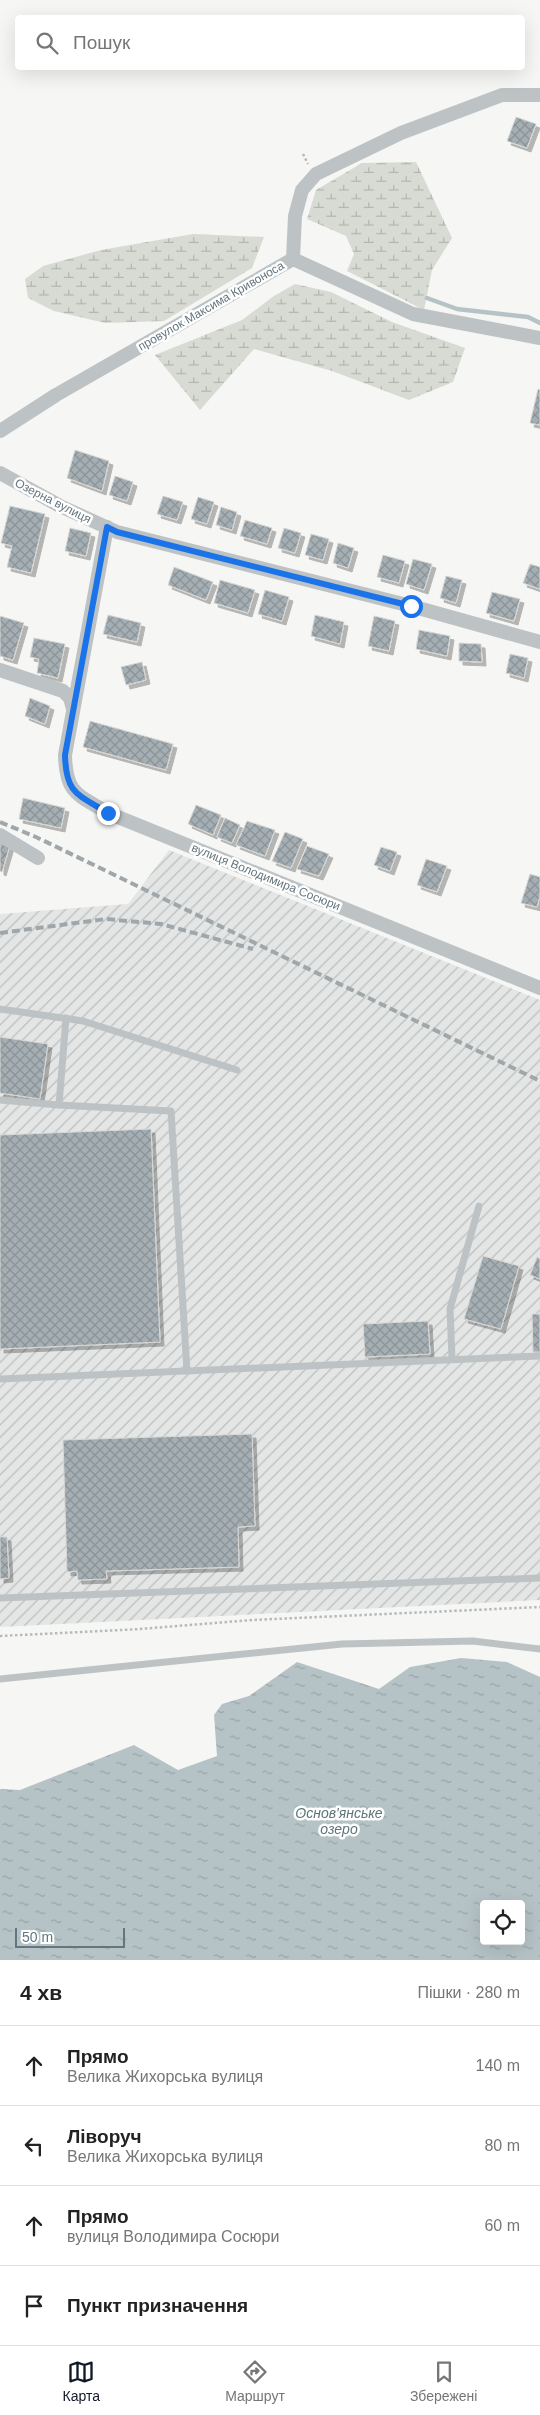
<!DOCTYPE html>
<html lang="uk">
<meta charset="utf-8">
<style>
body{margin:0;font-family:Arial,sans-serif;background:#f2f2f2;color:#222}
.controls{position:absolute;right:15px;bottom:15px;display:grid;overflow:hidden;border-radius:5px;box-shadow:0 5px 20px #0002}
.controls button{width:45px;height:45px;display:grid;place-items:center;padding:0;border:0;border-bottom:1px solid #e0e0e0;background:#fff;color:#222;font:25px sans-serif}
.scale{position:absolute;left:15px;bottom:12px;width:110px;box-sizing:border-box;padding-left:5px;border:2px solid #63757d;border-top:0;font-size:14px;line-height:18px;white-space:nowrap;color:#63757d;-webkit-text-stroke:4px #fff;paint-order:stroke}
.stop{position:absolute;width:15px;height:15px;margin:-11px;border:4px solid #1a73e8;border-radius:50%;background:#fff}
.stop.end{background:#1a73e8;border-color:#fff;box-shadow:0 1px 5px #0008}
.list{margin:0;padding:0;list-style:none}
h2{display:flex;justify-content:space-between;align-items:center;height:65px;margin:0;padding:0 20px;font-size:21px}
h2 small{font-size:16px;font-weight:400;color:#767676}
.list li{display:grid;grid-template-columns:32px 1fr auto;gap:15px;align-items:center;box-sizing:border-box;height:80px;padding:0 20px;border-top:1px solid #e0e0e0}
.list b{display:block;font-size:19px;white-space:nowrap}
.list p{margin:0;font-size:16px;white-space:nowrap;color:#767676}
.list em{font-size:16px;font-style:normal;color:#767676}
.icon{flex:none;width:28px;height:28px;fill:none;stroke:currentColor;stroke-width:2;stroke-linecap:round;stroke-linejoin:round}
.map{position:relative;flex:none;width:540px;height:1960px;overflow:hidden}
.search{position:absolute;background:#fff;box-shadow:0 5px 20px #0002;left:15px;right:15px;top:15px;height:55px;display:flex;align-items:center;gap:12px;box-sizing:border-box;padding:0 18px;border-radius:5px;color:#767676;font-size:19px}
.sheet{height:385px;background:#fff}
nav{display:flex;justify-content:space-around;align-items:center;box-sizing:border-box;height:70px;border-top:1px solid #e0e0e0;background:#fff;font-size:14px;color:#767676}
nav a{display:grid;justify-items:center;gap:2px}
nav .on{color:#111827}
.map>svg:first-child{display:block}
</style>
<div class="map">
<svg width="540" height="1960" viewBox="0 0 540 1960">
<defs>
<pattern id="industrial-furrows" width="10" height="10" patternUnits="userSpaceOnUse" patternTransform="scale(1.25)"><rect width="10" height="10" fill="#e4e6e5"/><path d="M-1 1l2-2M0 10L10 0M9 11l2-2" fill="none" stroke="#bcbfbf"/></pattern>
<pattern id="wetland-marsh" width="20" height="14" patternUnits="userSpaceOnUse" patternTransform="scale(1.25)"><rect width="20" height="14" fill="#d7dbd3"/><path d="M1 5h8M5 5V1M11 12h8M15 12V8" fill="none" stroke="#b2b6b0"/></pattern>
<pattern id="water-ripples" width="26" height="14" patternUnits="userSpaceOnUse" patternTransform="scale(1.25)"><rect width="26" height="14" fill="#b6c3c6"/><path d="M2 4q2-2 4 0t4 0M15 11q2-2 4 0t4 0" fill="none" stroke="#98a3a6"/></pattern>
<pattern id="building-cross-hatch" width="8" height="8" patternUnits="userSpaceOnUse" patternTransform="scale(1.25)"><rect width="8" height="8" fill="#a5afb3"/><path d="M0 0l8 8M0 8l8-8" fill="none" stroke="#8a9397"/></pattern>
<filter id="shadow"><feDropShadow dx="4" dy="4" stdDeviation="0" flood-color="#0004"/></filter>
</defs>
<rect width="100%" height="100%" fill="#f6f6f4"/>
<polygon fill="url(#industrial-furrows)" points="169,850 540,1000 540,1600 0,1627 0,914 128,904"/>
<g fill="url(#wetland-marsh)">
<polygon points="416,162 452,238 432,270 424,310 347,271 354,254 346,236 307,219 316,190 362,163"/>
<polygon points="193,234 264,237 252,268 164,321 105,323 54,311 28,298 25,279 43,266 101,250"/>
<polygon points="295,284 331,292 392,322 465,348 453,382 409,400 332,371 254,349 200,410 155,355 242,320 274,296"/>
</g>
<path fill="url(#water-ripples)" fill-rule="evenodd" d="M461,1658L507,1662L540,1677V1960H0V1789L20,1790L134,1745L178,1770L217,1756L214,1715L222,1704L249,1696L297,1662L379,1689L410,1667ZM484,1904H521V1941H484Z"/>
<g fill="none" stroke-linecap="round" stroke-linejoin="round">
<polyline stroke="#b6c3c6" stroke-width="4.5" points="427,298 457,309 528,317 540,323"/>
</g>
<g fill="url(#building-cross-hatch)" stroke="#d8d8d6" filter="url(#shadow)">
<polygon points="516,117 536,124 527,148 507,141"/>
<polygon points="538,389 540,390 540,425 530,423"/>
<polygon points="75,450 109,461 102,491 67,478"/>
<polygon points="115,476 133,482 127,501 109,495"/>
<polygon points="163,496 183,502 177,520 157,514"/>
<polygon points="198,497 214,502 207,524 191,519"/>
<polygon points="10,506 45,514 31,573 7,567 12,546 1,543"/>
<polygon points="221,507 237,512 232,530 216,525"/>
<polygon points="245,520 272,528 267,544 240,536"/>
<polygon points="70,528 91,533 86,556 65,551"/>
<polygon points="284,528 301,533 295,553 278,548"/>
<polygon points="311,534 329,539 323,560 305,555"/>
<polygon points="338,543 354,548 348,568 333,563"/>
<polygon points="383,555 405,561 399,583 377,577"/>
<polygon points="413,559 432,564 424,590 406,584"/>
<polygon points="530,564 540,567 540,589 523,583"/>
<polygon points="174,567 213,582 206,600 168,585"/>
<polygon points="446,576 462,580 456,603 440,598"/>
<polygon points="220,580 255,590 248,613 214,603"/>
<polygon points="265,590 289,597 282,621 258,614"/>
<polygon points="492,592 520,599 514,621 486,613"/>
<polygon points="108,615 141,623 137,642 103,634"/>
<polygon points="315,615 344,622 340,644 311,636"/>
<polygon points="0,616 24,623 13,660 0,656"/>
<polygon points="374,616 395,621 389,651 368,646"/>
<polygon points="419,630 450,636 447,656 416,649"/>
<polygon points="34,638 65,644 58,678 37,673 39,659 30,657"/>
<polygon points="459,643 481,644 482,662 459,661"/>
<polygon points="510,654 528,658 524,678 506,673"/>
<polygon points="142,662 146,680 126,685 121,667"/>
<polygon points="30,698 50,706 45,724 25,716"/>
<polygon points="90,721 173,744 166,770 83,747"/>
<polygon points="23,798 65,808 61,828 19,819"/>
<polygon points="196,805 221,815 213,835 188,824"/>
<polygon points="225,818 240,825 232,843 217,837"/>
<polygon points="247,821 275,830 265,856 236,845"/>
<polygon points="285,832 303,839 291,868 272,861"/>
<polygon points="0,842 10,845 2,872 0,871"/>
<polygon points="307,846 329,854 319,876 297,869"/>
<polygon points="381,847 397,852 390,871 374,865"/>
<polygon points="426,859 447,866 437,892 417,885"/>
<polygon points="530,874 540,877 540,896 537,907 521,903"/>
<polygon points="0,1037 48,1044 40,1099 0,1093"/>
<polygon points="151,1129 160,1342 0,1349 0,1135"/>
<polygon points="483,1256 519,1266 501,1329 464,1319"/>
<polygon points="537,1257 540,1259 540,1279 530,1275"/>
<polygon points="532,1314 540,1314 540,1352 533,1352"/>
<polygon points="428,1321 430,1354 365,1357 363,1324"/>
<polygon points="252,1434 255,1526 238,1527 239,1567 106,1571 107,1579 78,1580 77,1571 67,1572 63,1440"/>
<polygon points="0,1537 7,1537 9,1578 0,1579"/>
</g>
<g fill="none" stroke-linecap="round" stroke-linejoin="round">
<g stroke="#b6babc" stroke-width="2.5" stroke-dasharray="2.5 2.5" stroke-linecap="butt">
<polyline points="303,154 308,164"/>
<polyline points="0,1636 140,1629 252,1620 540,1607"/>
</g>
<g stroke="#bdc3c5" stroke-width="7">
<polyline points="0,1009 83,1021 237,1070"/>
<polyline points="66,1018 59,1105 171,1111 187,1371"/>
<polyline points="0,1100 59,1105"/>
<polyline points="452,1359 450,1309 479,1206"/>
<polyline points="0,1379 540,1356"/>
<polyline points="0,1598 540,1578"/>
<polyline points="0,1679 342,1644 473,1641 540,1649"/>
</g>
<g stroke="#bdc3c5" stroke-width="14">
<polyline points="293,259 295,216 302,190 316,174 401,133 502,95 540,95"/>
<polyline points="293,259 413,314 540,338"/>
<polyline points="0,431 56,395 293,259"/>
<polyline points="0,473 60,506 117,532 411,606 540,642"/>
<path d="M107,527L65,755C66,794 77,794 108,813L540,988"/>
<polyline points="0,670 63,691 70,698 73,709"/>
<polyline points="0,835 38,858"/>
</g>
<g stroke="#9fa7ab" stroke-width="4" stroke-dasharray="8 4" stroke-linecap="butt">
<polyline points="0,822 36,837 540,1081"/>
<polyline points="0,933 106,919 161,924 253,949"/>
</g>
</g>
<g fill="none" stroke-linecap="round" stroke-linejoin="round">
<path stroke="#1a73e8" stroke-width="6" d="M108,813C77,794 66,794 65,755L107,527L117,532L411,606"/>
</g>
<g text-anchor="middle" stroke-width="5" stroke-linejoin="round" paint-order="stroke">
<g font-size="12" fill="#63757d" stroke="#fff">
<text transform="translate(211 306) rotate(-30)" y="4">провулок Максима Кривоноса</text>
<text transform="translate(53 501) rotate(27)" y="4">Озерна вулиця</text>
<text transform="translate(266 877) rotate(22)" y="4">вулиця Володимира Сосюри</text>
</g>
<g font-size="14" font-style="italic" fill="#5e7478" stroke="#fff">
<text x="339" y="1818">Основ'янське<tspan x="339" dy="16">озеро</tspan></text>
</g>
</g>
</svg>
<div class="controls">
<button><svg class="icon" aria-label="locate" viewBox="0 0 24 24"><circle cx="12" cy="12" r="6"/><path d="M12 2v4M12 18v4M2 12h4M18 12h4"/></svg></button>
</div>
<div class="scale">50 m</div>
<div class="stop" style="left:411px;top:606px"></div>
<div class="stop end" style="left:108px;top:813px"></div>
<div class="search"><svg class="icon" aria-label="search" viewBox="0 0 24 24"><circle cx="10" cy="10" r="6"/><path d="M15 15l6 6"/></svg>Пошук</div>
</div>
<section class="sheet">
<h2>4 хв<small>Пішки · 280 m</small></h2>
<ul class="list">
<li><svg class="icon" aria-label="ahead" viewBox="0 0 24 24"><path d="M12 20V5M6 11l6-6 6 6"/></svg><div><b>Прямо</b><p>Велика Жихорська вулиця</p></div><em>140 m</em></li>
<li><svg class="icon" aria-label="left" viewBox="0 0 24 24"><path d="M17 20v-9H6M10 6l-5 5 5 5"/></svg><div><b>Ліворуч</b><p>Велика Жихорська вулиця</p></div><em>80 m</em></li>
<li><svg class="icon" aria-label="ahead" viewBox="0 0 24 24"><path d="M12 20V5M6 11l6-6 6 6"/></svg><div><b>Прямо</b><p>вулиця Володимира Сосюри</p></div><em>60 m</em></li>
<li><svg class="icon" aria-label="arrive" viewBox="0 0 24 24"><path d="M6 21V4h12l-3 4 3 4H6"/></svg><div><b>Пункт призначення</b></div></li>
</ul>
</section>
<nav>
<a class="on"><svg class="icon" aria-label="map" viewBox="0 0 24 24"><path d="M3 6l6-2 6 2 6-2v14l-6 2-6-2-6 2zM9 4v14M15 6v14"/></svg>Карта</a>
<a><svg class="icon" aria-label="directions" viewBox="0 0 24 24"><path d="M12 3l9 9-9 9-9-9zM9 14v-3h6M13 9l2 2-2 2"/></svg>Маршрут</a>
<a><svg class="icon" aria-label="saved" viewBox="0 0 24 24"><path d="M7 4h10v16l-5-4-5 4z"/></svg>Збережені</a>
</nav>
